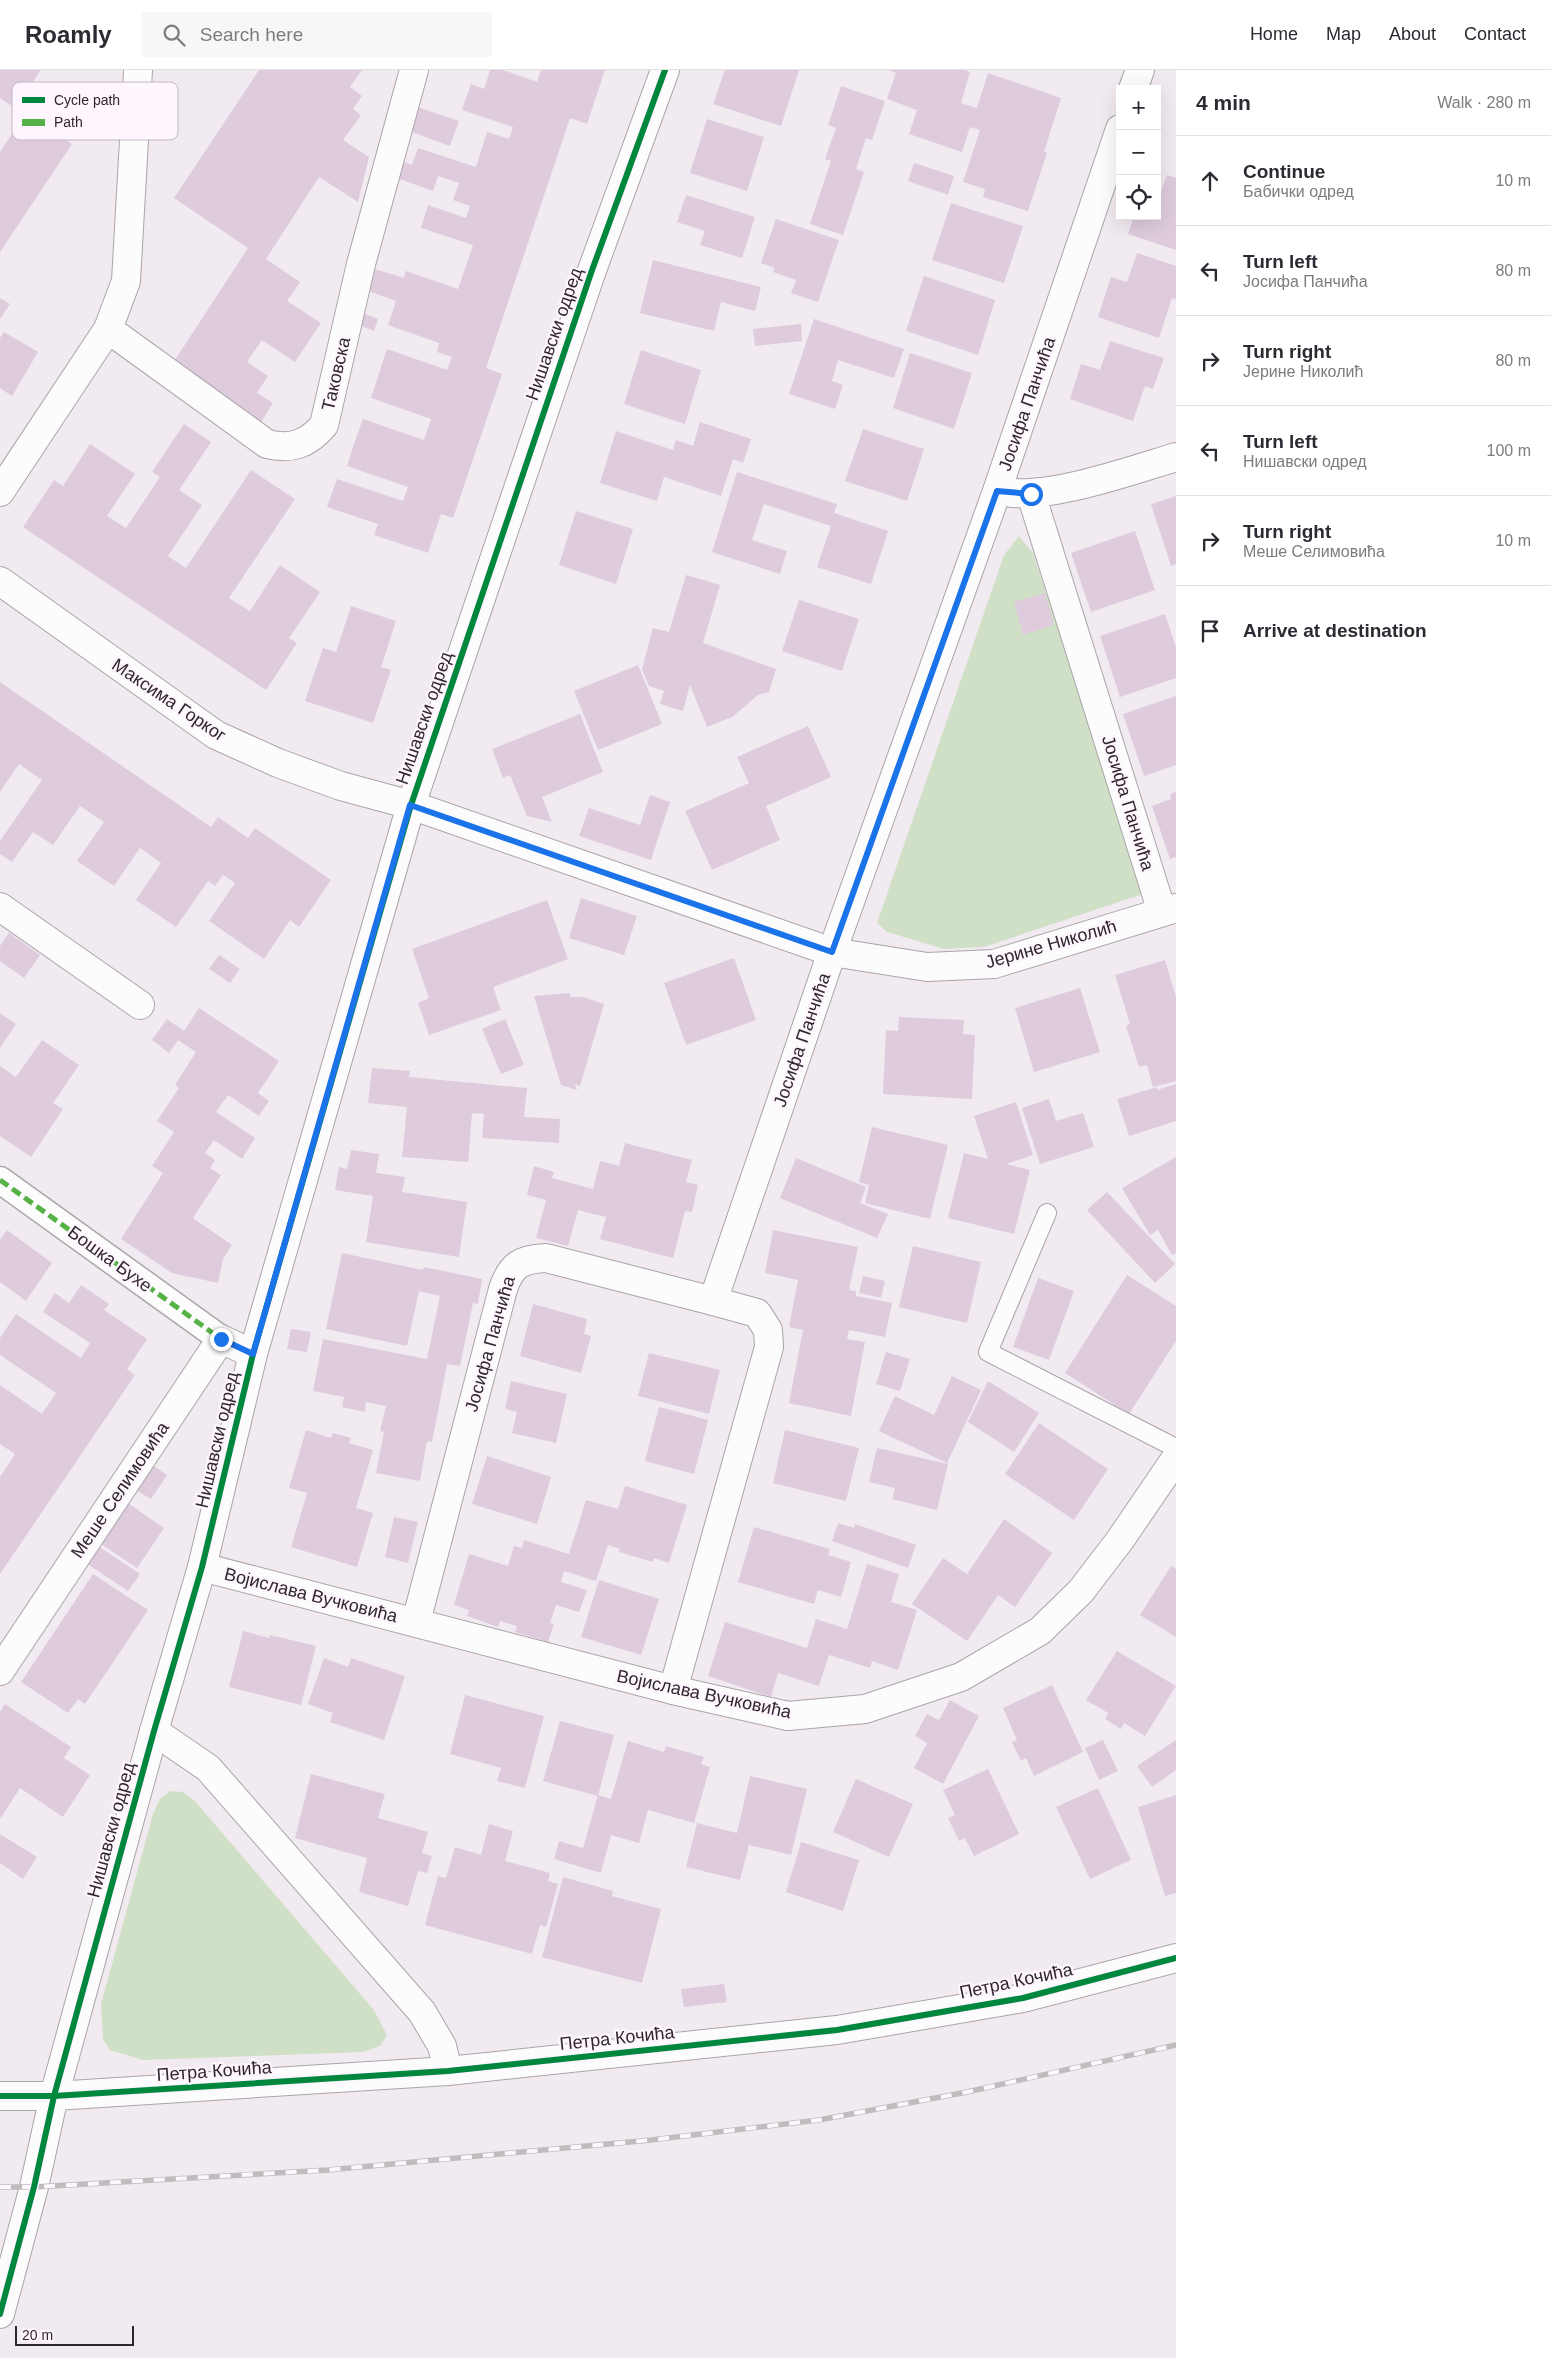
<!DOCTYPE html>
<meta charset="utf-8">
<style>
body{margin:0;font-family:Arial,sans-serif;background:#f7f7f7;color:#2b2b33}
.controls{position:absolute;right:15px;top:15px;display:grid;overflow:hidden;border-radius:0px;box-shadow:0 5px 20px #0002}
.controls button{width:45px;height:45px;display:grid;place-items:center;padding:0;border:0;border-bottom:1px solid #e1e1e2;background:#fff;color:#2b2b33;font:25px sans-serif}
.scale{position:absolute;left:15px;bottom:12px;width:119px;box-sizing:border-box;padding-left:5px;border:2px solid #2e282e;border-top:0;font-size:14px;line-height:18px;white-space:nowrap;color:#2e282e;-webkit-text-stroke:4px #fef5fe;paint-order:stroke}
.stop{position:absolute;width:15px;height:15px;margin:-11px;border:4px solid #1a73e8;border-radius:50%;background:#fff}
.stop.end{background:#1a73e8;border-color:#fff;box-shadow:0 1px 5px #0008}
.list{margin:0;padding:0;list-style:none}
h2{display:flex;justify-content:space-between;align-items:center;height:65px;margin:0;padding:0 20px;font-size:21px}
h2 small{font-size:16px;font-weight:400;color:#7c7c81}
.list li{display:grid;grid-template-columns:32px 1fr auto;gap:15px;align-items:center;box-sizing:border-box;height:90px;padding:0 20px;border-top:1px solid #e1e1e2}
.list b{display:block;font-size:19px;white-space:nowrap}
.list p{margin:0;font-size:16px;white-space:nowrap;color:#7c7c81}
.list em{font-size:16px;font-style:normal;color:#7c7c81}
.icon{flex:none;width:28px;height:28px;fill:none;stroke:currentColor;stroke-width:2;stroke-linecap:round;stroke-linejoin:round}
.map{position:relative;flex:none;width:1176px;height:2288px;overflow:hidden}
header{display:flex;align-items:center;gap:30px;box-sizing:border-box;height:70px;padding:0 25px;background:#fff;border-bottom:1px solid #e1e1e2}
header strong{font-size:24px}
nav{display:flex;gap:28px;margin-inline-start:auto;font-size:18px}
.search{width:350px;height:45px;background:#f7f7f7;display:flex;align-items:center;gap:12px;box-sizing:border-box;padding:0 18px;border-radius:0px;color:#7c7c81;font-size:19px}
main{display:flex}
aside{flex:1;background:#fff}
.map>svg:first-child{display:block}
</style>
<header>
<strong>Roamly</strong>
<div class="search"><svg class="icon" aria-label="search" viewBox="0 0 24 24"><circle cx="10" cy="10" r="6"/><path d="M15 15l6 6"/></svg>Search here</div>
<nav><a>Home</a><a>Map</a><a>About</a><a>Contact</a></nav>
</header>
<main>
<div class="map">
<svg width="1176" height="2288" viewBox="0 0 1176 2288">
<rect width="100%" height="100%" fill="#f2eaf1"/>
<g fill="#d0e0c6">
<polygon points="1019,466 1033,483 1146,823 984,877 944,879 887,862 877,853 1004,485"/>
<polygon points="170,1721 183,1722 195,1731 374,1940 387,1965 380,1976 363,1982 143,1990 110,1980 103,1969 101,1934 153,1744 160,1729"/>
</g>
<g fill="#deccdd">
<polygon points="0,0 41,0 15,38 0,28"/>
<polygon points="259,0 362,0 350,17 362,26 353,39 361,45 343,70 369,87 358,132 319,107 266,189 300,212 287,231 321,253 295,292 262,270 247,292 268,306 257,323 273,333 261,352 222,330 171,296 248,178 174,128"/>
<polygon points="490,0 503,0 537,12 541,0 605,0 587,54 570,48 486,298 502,304 453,448 441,444 428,483 374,465 378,454 327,437 337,409 403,431 408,417 347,396 354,374 363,349 424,370 431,349 371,328 387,279 447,300 452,287 437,282 439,273 388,255 396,231 368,221 375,199 404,208 406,201 458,219 473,175 421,158 428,135 466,148 470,136 453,130 459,113 438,106 433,121 394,107 400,90 412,95 418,78 476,97 487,62 509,69 513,57 462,40 471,14 484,19"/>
<polygon points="725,0 799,0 781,56 713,34"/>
<polygon points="889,0 964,0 970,2 961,33 977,38 988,3 1061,28 1044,82 1047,83 1028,141 983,127 985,119 963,112 980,60 970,57 962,82 909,64 917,40 887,29 896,3"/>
<polygon points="841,16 885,31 872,70 866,68 856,99 864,102 843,165 810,154 831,91 825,89 836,58 828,55"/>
<polygon points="417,37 459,51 450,76 409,61"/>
<polygon points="26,43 72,74 0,182 0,82"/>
<polygon points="707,49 764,67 747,121 690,103"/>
<polygon points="914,93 954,106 948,125 908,111"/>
<polygon points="1167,105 1176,108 1176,180 1128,164 1134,146 1157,146 1157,133"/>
<polygon points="686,125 755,147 742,188 700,175 705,161 677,152"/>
<polygon points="951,133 1023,156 1004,213 932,190"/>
<polygon points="776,149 839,170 818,232 791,223 796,210 773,202 775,198 761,193"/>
<polygon points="1137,183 1176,196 1176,229 1172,228 1159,268 1098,247 1111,207 1127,212"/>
<polygon points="653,190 761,217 755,241 721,232 714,261 640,243"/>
<polygon points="924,206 995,230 978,285 906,261"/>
<polygon points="0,228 10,234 0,249"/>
<polygon points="360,242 378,249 374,261 356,254"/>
<polygon points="814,249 904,279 894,308 838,290 832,311 843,315 835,339 789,324"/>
<polygon points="801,254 802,271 755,276 753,259"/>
<polygon points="4,262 38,282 12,326 0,318 0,268"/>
<polygon points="1110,271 1164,288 1153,319 1145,316 1133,351 1070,329 1081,294 1100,300"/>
<polygon points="641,280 701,300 685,354 624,334"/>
<polygon points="910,283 972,303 954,359 893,338"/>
<polygon points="700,352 751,369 743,393 733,389 721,426 664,407 657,431 600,413 616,361 673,380 676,370 693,376"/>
<polygon points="184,354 211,372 179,420 202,435 168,486 186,498 251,400 295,429 229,528 250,541 280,495 320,522 289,568 297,573 266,620 23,457 54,410 63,416 90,374 135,404 107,446 126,458 160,407 152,402"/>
<polygon points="863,359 924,379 907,431 845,411"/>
<polygon points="737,402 837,434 834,443 888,461 871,514 817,497 831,456 764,434 752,470 787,481 780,504 712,482"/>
<polygon points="1176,426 1176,494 1171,496 1151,434"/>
<polygon points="576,441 633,459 616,514 559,495"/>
<polygon points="1135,461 1155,520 1091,542 1071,483"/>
<polygon points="686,505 720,515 703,573 776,599 769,622 758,625 732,647 707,657 690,615 683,641 660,634 664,621 649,616 642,599 653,558 669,562"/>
<polygon points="1045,523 1054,555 1023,565 1014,532"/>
<polygon points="799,530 859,549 842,601 782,581"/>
<polygon points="351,536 396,551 381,597 391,600 373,653 305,631 323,578 336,582"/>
<polygon points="1165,544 1176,577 1176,608 1120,627 1100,566"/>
<polygon points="638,595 662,654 598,680 574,621"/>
<polygon points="0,612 211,757 218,747 248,768 255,758 331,810 299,857 290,850 264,889 209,851 235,813 223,805 215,816 208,811 176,857 136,830 161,793 140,778 114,816 77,791 104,752 80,736 53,775 33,762 12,792 0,784 0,771 42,710 19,694 0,722"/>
<polygon points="1176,626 1176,695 1144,706 1123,644"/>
<polygon points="580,644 603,702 542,727 552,752 527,746 510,705 503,708 492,679"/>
<polygon points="808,656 831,707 766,736 780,770 712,800 685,741 749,713 737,687"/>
<polygon points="1176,722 1176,787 1170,789 1152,736 1171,729 1170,724"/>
<polygon points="650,725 670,732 651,790 579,766 589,738 640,755"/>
<polygon points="581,828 637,846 624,885 569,868"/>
<polygon points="547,830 568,889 493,917 501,940 429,965 418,933 429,928 412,879"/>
<polygon points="9,863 40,885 24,908 0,891 0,876"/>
<polygon points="219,885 240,899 230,913 209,899"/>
<polygon points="734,888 756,950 686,975 664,913"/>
<polygon points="1165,890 1176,927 1176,1011 1153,1017 1147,995 1139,997 1126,956 1130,954 1115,905"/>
<polygon points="1080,918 1100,982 1034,1002 1015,938"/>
<polygon points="570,923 570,927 583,927 604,934 580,1016 575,1014 577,1020 561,1015 534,926"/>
<polygon points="199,938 279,991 258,1023 269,1031 259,1046 228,1025 216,1042 255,1068 242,1089 214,1070 205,1083 215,1090 210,1098 221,1105 193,1148 232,1175 223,1189 218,1213 172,1203 121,1169 163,1103 152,1096 174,1062 157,1051 179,1018 175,1015 196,982 178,970 169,983 152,970 167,949 184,961"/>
<polygon points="0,943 16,954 0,978"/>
<polygon points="899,947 964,950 963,964 975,965 972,1029 883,1024 886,960 898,961"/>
<polygon points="505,949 524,995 501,1004 482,959"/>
<polygon points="42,970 79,995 53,1033 63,1039 31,1087 0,1066 0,996 16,1007"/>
<polygon points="372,998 410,1001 409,1007 527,1018 524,1047 560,1049 559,1073 482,1068 484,1044 472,1043 468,1092 402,1087 407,1037 368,1033"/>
<polygon points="1176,1014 1176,1051 1129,1066 1117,1029 1157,1017 1157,1020"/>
<polygon points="1049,1029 1056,1051 1083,1043 1094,1077 1040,1094 1022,1038"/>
<polygon points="1016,1032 1033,1085 1006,1094 1030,1100 1014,1164 948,1148 964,1083 988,1089 974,1046"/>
<polygon points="872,1057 948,1075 930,1149 865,1133 869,1115 859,1112"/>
<polygon points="625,1073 692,1090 686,1112 698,1115 692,1142 685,1141 673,1188 600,1169 606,1147 578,1140 568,1176 536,1168 546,1130 527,1125 534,1096 554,1102 552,1108 593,1119 600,1091 619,1096"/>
<polygon points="351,1080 379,1084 376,1103 405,1107 402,1122 467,1132 459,1187 366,1172 373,1126 335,1120 339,1097 347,1099"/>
<polygon points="1176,1087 1176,1183 1172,1185 1158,1160 1150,1165 1122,1118"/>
<polygon points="796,1088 866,1117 860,1133 888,1144 877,1168 780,1128"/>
<polygon points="1107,1122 1175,1194 1155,1213 1087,1140"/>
<polygon points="7,1160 52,1193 26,1231 0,1212 0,1170"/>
<polygon points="773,1160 858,1177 849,1220 856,1221 856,1226 892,1233 885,1267 849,1260 847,1269 865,1272 851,1346 789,1333 803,1260 789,1257 798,1210 765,1203"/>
<polygon points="913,1176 981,1192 967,1253 899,1237"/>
<polygon points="342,1183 423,1200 424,1197 482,1209 478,1234 473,1233 460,1296 447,1294 432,1372 427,1371 420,1411 376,1403 384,1362 380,1361 386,1336 366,1332 365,1342 342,1337 344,1327 313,1321 323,1269 427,1289 440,1226 419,1221 407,1276 326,1259"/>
<polygon points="1127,1205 1176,1236 1176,1271 1129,1344 1065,1303"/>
<polygon points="863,1206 885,1211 881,1228 859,1223"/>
<polygon points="1038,1208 1074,1221 1049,1290 1013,1277"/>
<polygon points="81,1215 109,1234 104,1240 147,1269 127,1299 135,1305 0,1504 0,1407 15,1384 0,1374 0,1315 42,1344 56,1323 0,1285 0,1268 16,1244 81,1288 90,1273 43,1242 55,1223 69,1233"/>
<polygon points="533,1234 587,1249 584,1264 591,1266 581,1303 520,1286"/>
<polygon points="291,1259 311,1262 307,1282 287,1279"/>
<polygon points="886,1282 910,1289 900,1321 876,1314"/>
<polygon points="649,1283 720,1300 709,1344 638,1326"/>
<polygon points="952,1306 981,1320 947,1393 879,1361 895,1326 934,1345"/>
<polygon points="511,1311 567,1324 556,1373 512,1363 517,1342 505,1339"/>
<polygon points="988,1311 1039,1343 1014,1382 968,1352"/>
<polygon points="659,1337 708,1350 694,1404 645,1391"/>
<polygon points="1039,1353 1108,1399 1074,1450 1005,1404"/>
<polygon points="306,1360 331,1368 333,1363 351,1368 349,1373 373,1380 356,1438 373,1443 357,1497 291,1477 307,1423 289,1418"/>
<polygon points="785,1360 859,1378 846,1431 773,1413"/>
<polygon points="877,1378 948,1394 937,1440 892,1429 895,1418 869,1412"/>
<polygon points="487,1386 551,1407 537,1454 472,1434"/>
<polygon points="151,1394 167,1405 151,1429 134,1419"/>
<polygon points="625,1416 687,1435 669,1493 654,1488 653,1492 619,1482 620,1479 608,1475 596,1511 564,1501 561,1512 587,1520 579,1542 556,1535 550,1553 554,1554 548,1572 515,1562 517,1556 500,1551 498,1557 467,1546 469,1540 454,1535 469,1484 508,1496 514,1476 522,1478 524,1470 569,1484 586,1430 618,1439"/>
<polygon points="125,1431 164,1458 137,1498 98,1472"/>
<polygon points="394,1447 418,1452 408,1493 385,1487"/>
<polygon points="1004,1449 1052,1483 1015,1537 998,1525 967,1571 912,1534 943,1488 967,1504"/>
<polygon points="838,1453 854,1458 855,1454 916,1475 908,1498 832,1471"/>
<polygon points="754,1457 830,1479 828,1485 851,1492 841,1527 818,1520 814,1534 738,1512"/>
<polygon points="98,1476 140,1504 128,1521 86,1493"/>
<polygon points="867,1494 899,1504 891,1532 917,1540 898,1600 872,1591 870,1598 829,1585 819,1616 778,1603 771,1627 708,1606 725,1552 807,1578 816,1549 847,1559"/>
<polygon points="1171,1496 1176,1499 1176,1567 1140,1545"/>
<polygon points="93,1504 148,1540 85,1634 78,1629 68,1643 21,1612"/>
<polygon points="599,1510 659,1529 641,1585 581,1567"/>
<polygon points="243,1561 269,1568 270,1565 316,1576 301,1635 229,1617"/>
<polygon points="1117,1581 1176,1616 1145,1666 1124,1653 1121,1659 1105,1649 1108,1643 1086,1630"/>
<polygon points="324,1588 348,1597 351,1588 405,1606 384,1670 330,1652 333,1643 308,1634"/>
<polygon points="1052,1615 1083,1682 1034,1706 1026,1688 1021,1691 1012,1672 1017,1670 1003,1638"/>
<polygon points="465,1625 544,1646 525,1718 497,1711 501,1698 450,1684"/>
<polygon points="950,1630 979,1646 943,1714 914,1698 927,1673 915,1666 927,1644 939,1650"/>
<polygon points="5,1634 71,1677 64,1688 90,1705 63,1747 20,1718 0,1749 0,1642"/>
<polygon points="560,1651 614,1665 598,1726 543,1711"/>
<polygon points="1103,1670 1118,1701 1099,1710 1085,1678"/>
<polygon points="1176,1670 1176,1700 1152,1717 1137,1696"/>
<polygon points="628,1671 664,1682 666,1676 704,1687 701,1694 710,1697 694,1753 648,1740 639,1773 611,1765 601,1803 554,1789 559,1771 583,1778 598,1725 611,1729"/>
<polygon points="988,1699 1019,1764 974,1786 965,1768 959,1771 948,1748 955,1745 943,1720"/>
<polygon points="311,1704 385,1724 378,1748 428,1762 422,1783 432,1786 427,1803 418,1801 408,1836 359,1822 367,1788 295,1768"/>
<polygon points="750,1706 807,1719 791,1785 749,1775 740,1810 686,1797 697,1753 737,1763"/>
<polygon points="856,1709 913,1734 889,1787 833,1762"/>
<polygon points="1098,1718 1131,1790 1090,1809 1056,1737"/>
<polygon points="1176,1725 1176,1823 1165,1826 1138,1737"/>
<polygon points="489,1754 513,1761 505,1791 550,1803 548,1811 558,1814 546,1857 540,1855 532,1884 425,1855 438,1806 446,1808 455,1777 481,1785"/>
<polygon points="0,1764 37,1787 23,1809 0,1793"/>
<polygon points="801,1772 859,1790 843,1841 786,1822"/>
<polygon points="563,1807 613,1821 612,1826 661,1839 642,1913 542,1887"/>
<polygon points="724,1914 727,1932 684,1937 681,1919"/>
</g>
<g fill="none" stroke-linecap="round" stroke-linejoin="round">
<g stroke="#aaa4a9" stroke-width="20">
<polyline id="service" points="1047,1143 988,1282 1176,1378"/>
</g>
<g stroke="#aaa4a9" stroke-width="29">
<polyline id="pedestrian" points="0,1110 221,1269"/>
</g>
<g stroke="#aaa4a9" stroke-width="30">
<g id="minor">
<polyline points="1133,19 1140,0"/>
<path d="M108,259L267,374C291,380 308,374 324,355L361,194L414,0"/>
<polyline points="0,422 108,259 126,211 138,0"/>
<path d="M1012,423C1059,426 1130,401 1176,387"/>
<polyline points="1031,424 1162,842"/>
<polyline points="0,511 216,665 278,693 341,716 411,735 832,882 927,897 994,894 1176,838"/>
<polyline points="0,837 140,935"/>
<polyline points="202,1497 673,1620 788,1646 865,1639 961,1607 1040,1561 1081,1521 1120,1470 1176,1388"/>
<path d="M416,1552L503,1219C511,1195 521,1189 546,1188L713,1231"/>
<polyline points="0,1601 221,1269 253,1284"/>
<polyline points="673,1620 769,1277 768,1260 757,1243 713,1231 832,882 997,421 1120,59"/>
<polyline points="154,1661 208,1698 422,1942 442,1976 448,2001"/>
<polyline points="0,2244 34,2117 54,2026 448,2001 837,1960 1023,1928 1176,1888"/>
</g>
</g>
<g stroke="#aaa4a9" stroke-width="30">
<polyline id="tertiary" points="0,2026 54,2026 154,1661 202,1497 253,1284 411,735 591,203 665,0"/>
</g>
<use href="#service" stroke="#fdfcfd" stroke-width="18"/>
<use href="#pedestrian" stroke="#fdfcfd" stroke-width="26"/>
<use href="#minor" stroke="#fdfcfd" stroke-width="28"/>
<use href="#tertiary" stroke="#fdfcfd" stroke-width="28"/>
<g stroke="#bfbcbe" stroke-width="5.5">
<polyline id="rail" points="0,2117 34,2117 328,2100 651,2070 819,2050 967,2022 1176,1975"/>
</g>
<use href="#rail" stroke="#fef5fe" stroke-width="4" stroke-dasharray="11" stroke-linecap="butt"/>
<polyline stroke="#56b246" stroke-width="5" stroke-dasharray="10 5" stroke-linecap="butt" points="0,1110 221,1269"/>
<g stroke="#fef5fe" stroke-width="9">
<g id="cycleway">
<polyline points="0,2026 54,2026 448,2001 837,1960 1023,1928 1176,1888"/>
<polyline points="0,2244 34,2117 54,2026 154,1661 202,1497 253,1284 411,735 591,203 665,0"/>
</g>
</g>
<use href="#cycleway" stroke="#00873e" stroke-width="6"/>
</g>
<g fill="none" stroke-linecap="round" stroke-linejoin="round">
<polyline stroke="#1a73e8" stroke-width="6" points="221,1269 253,1284 410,735 832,882 997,421 1031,424"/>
</g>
<g text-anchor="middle" stroke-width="4.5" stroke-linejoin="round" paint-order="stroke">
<g font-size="18" fill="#2e282e" stroke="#fef5fe">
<text transform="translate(554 264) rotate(-71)" y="6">Нишавски одред</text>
<text transform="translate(336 304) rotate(-77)" y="6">Таковска</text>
<text transform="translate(1027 334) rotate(-71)" y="6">Јосифа Панчића</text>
<text transform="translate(169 630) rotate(34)" y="6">Максима Горког</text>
<text transform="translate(424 648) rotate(-71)" y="6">Нишавски одред</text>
<text transform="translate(1128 733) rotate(73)" y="6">Јосифа Панчића</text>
<text transform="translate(1051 874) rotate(-16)" y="6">Јерине Николић</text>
<text transform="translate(802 970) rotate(-71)" y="6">Јосифа Панчића</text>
<text transform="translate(110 1189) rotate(36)" y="6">Бошка Бухе</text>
<text transform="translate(490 1274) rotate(-74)" y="6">Јосифа Панчића</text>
<text transform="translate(217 1370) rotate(-77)" y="6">Нишавски одред</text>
<text transform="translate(120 1420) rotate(-56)" y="6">Меше Селимовића</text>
<text transform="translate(311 1525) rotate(14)" y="6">Војислава Вучковића</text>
<text transform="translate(704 1624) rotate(12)" y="6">Војислава Вучковића</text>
<text transform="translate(111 1760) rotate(-75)" y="6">Нишавски одред</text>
<text transform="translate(1016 1911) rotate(-12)" y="6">Петра Кочића</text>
<text transform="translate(617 1968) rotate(-6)" y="6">Петра Кочића</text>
<text transform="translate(214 2001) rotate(-4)" y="6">Петра Кочића</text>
</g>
</g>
<rect x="12" y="12" width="166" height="58" rx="8" fill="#fef5fe" stroke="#c0b8c0" stroke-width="1"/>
<rect x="22" y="27" width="23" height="6" fill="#00873e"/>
<rect x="22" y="49" width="23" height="7" fill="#56b246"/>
<g font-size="14" fill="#2e282e">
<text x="54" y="35">Cycle path</text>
<text x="54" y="57">Path</text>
</g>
</svg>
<div class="controls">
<button>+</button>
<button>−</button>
<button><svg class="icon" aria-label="locate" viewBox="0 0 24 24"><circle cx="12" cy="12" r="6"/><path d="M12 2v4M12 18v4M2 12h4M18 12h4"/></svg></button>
</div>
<div class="scale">20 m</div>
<div class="stop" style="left:1031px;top:424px"></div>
<div class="stop end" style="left:221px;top:1269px"></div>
</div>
<aside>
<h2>4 min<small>Walk · 280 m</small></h2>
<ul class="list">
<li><svg class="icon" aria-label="ahead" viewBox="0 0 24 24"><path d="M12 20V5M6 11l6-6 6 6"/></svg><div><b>Continue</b><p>Бабички одред</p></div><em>10 m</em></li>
<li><svg class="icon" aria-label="left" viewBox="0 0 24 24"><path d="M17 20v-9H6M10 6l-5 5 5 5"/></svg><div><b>Turn left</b><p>Јосифа Панчића</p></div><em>80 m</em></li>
<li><svg class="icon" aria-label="right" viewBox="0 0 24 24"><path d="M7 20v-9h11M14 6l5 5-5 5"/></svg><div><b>Turn right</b><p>Јерине Николић</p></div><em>80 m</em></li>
<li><svg class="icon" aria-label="left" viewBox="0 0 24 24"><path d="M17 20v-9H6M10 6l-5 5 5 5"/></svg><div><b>Turn left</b><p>Нишавски одред</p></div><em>100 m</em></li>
<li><svg class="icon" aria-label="right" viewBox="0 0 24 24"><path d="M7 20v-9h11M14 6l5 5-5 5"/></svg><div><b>Turn right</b><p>Меше Селимовића</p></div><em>10 m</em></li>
<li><svg class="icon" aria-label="arrive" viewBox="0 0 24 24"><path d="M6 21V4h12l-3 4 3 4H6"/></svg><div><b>Arrive at destination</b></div></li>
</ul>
</aside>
</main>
